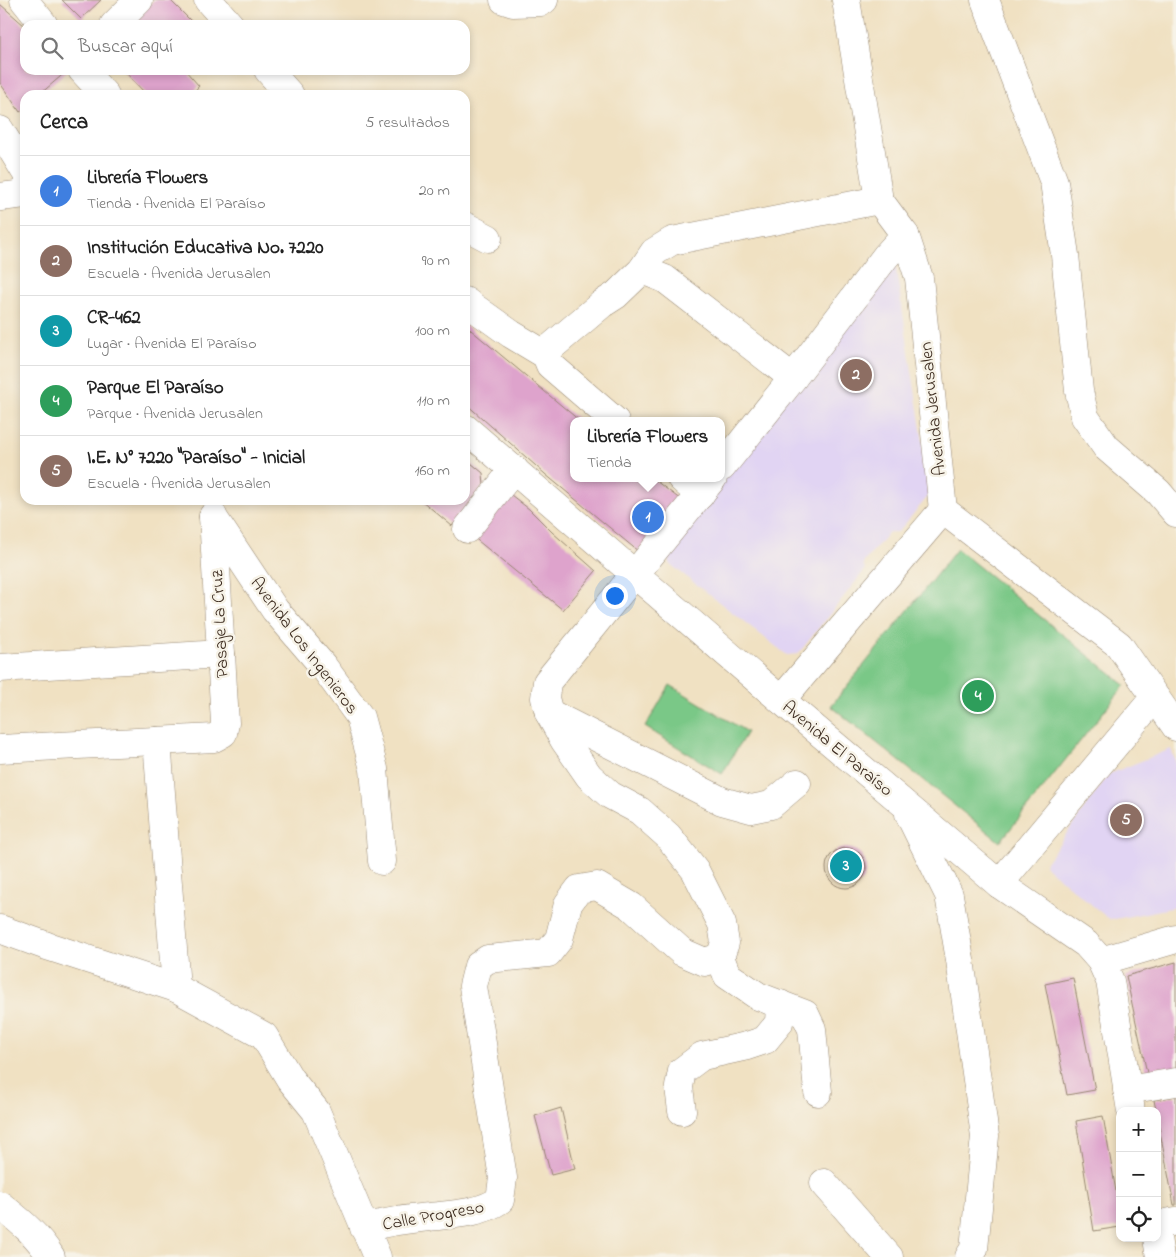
<!DOCTYPE html>
<html lang="es">
<meta charset="utf-8">
<style>
body{margin:0;font-family:"Indie Flower",sans-serif;background:#f6f6f6;color:#222}
.controls{position:absolute;right:15px;bottom:15px;display:grid;overflow:hidden;border-radius:10px;box-shadow:0 2px 8px #0003}
.controls button{width:45px;height:45px;display:grid;place-items:center;padding:0;border:0;border-bottom:1px solid #e0e0e0;background:#fff;color:#222;font:25px sans-serif}
.you{position:absolute;left:614px;top:595px;width:18px;height:18px;margin:-12px;border:4px solid #fff;border-radius:50%;background:#1a73e8;box-shadow:0 0 0 8px #1a73e833}
.badge{display:grid;place-items:center;width:32px;height:32px;border-radius:50%;background:#b5179e;color:#fff;font-size:16px;font-weight:700}
.pin{position:absolute;translate:-50% -50%;border:2px solid #fff;box-shadow:0 1px 5px #0006}
.popup{position:absolute;left:570px;top:417px;width:155px;height:65px;box-sizing:border-box;display:grid;place-content:center;border-radius:10px;background:#fff;filter:drop-shadow(0 1px 4px #0005);font-size:16px;white-space:nowrap;color:#767676}
.popup b{font-size:19px;color:#222}
.popup::after{content:'';position:absolute;left:50%;top:100%;margin-left:-10px;border:10px solid transparent;border-top-color:#fff}
.list{margin:0;padding:0;list-style:none}
h2{display:flex;justify-content:space-between;align-items:center;height:65px;margin:0;padding:0 20px;font-size:21px}
h2 small{font-size:16px;font-weight:400;color:#767676}
.list li{display:grid;grid-template-columns:32px 1fr auto;gap:15px;align-items:center;box-sizing:border-box;height:70px;padding:0 20px;border-top:1px solid #e0e0e0}
.list b{display:block;font-size:19px;white-space:nowrap}
.list p{margin:0;font-size:16px;white-space:nowrap;color:#767676}
.list em{font-size:16px;font-style:normal;color:#767676}
.icon{flex:none;width:28px;height:28px;fill:none;stroke:currentColor;stroke-width:2;stroke-linecap:round;stroke-linejoin:round}
.map{position:relative;flex:none;width:1176px;height:1257px;overflow:hidden}
.search{position:absolute;background:#fff;box-shadow:0 2px 8px #0003;left:20px;top:20px;width:450px;height:55px;display:flex;align-items:center;gap:12px;box-sizing:border-box;padding:0 18px;border-radius:15px;color:#767676;font-size:19px}
.panel{position:absolute;background:#fff;box-shadow:0 2px 8px #0003;left:20px;top:90px;width:450px;height:415px;border-radius:15px}
.map>svg:first-child{display:block}
</style>
<div class="map">
<svg width="1176" height="1257" viewBox="0 0 1176 1257">
<rect width="100%" height="100%" fill="#f7f3e8"/>
<filter id="ink" filterUnits="userSpaceOnUse"><feTurbulence type="fractalNoise" baseFrequency=".02" numOctaves="2"/><feDisplacementMap in="SourceGraphic" scale="10" xChannelSelector="R" yChannelSelector="G"/><feConvolveMatrix kernelMatrix="1 2 1 2 8 2 1 2 1" color-interpolation-filters="sRGB"/></filter>
<filter id="wash" filterUnits="userSpaceOnUse"><feTurbulence type="fractalNoise" baseFrequency=".0096" numOctaves="4" result="noise"/><feDisplacementMap in="SourceGraphic" scale="20" xChannelSelector="R" yChannelSelector="G"/><feGaussianBlur stdDeviation="1.12" result="paint"/><feColorMatrix in="noise" values="0 0 0 0 0 0 0 0 0 0 0 0 0 0 0 0 0 1.4 0 .05"/><feComposite in="paint" operator="in"/></filter>
<g filter="url(#wash)">
<rect width="100%" height="100%" fill="#f0e1c2"/>
<g fill="#e1d4f3">
<polygon points="894,257 931,493 898,532 889,532 863,563 865,570 798,654 787,655 670,564 664,547"/>
<polygon points="1171,749 1176,763 1176,907 1110,920 1044,865 1109,774"/>
</g>
<g fill="#7ac887" stroke="#5a7952">
<polygon points="957,549 1125,685 1000,842 831,706"/>
<polygon points="670,685 747,732 722,774 645,727"/>
</g>
<g id="blocks">
<g fill="#dea3cc">
<polygon points="62,0 101,0 81,19"/>
<polygon points="154,0 170,0 195,25 127,25"/>
<polygon points="0,4 25,26 25,70 68,70 39,95 25,95 25,108 20,112 0,83"/>
<polygon points="123,70 185,70 199,86 191,95 147,95"/>
<polygon points="465,325 580,421 574,421 574,478 652,478 681,500 639,552 545,474 465,403"/>
<polygon points="465,458 483,473 484,486 452,526 421,500 465,500"/>
<polygon points="502,488 529,509 552,532 596,571 563,610 467,532"/>
<circle cx="846" cy="868" r="20"/>
<polygon points="1176,962 1176,1069 1147,1073 1126,976"/>
<polygon points="1073,978 1095,1090 1067,1095 1045,984"/>
<polygon points="1176,1096 1176,1205 1174,1205 1154,1100"/>
<polygon points="561,1108 575,1169 551,1175 535,1116"/>
<polygon points="1103,1116 1119,1209 1120,1227 1094,1231 1076,1121"/>
</g>
</g>
</g>
<g filter="url(#ink)">
<use href="#blocks" fill-opacity="0" stroke="#968670" stroke-width="1"/>
<g fill="none" stroke-linecap="round" stroke-linejoin="round">
<g stroke="#968670" stroke-width="29">
<g id="minor">
<polyline points="24,0 44,25"/>
<polyline points="208,0 230,25"/>
<polyline points="504,0 513,3 541,2 544,0"/>
<polyline points="846,0 879,200 905,235 919,278 943,510 1119,645 1176,727"/>
<polyline points="985,0 1054,182 1065,255 1079,391 1085,417 1106,447 1158,492 1176,513"/>
<polyline points="114,25 139,0"/>
<polyline points="82,70 105,95"/>
<polyline points="268,70 290,95"/>
<polyline points="0,130 25,171"/>
<polyline points="0,197 25,194"/>
<polyline points="465,226 488,238"/>
<polyline points="642,270 665,279 793,378"/>
<polyline points="465,301 511,334 546,355 550,365 615,421"/>
<polyline points="546,355 550,348 602,304 616,295 642,270 654,252 672,241 879,200"/>
<polyline points="465,428 781,700 999,884 1086,944 1101,961 1110,981 1131,1111"/>
<polyline points="722,467 793,378 886,256 905,235"/>
<polyline points="681,478 700,495"/>
<polyline points="213,517 275,610 323,666 360,717 374,769 382,861"/>
<polyline points="467,529 514,469"/>
<polyline points="0,668 221,654"/>
<polyline points="781,700 943,510"/>
<polyline points="549,713 722,801 751,809 771,805 797,783"/>
<polyline points="157,741 176,988"/>
<polyline points="0,749 214,738 223,733 225,723 213,516"/>
<polyline points="909,814 949,895 960,960 985,1136 974,1249 969,1257"/>
<polyline points="999,884 1155,697"/>
<polyline points="0,929 47,946 176,988 264,1036 290,1079 316,1111 377,1257"/>
<polyline points="720,957 727,975 758,996 805,1014 812,1029 818,1092"/>
<polyline points="1101,961 1176,939"/>
<polyline points="1127,1090 1176,1082"/>
<polyline points="682,1111 679,1087 682,1071 702,1056 747,1046 765,1040 779,1023 780,1004"/>
<polyline points="824,1183 889,1257"/>
<path d="M0,1205C20,1221 38,1235 51,1257"/>
<polyline points="1157,1225 1176,1221"/>
<path d="M364,1228C386,1222 407,1219 429,1217C454,1214 479,1214 500,1200L503,1178L473,986L478,966L488,959L548,953L559,939L568,904L579,889L597,886L631,906L682,952L705,962L720,957L725,943L722,924L695,870L668,836L640,811L610,795L589,776L564,740L549,713L545,698L547,682L713,478"/>
<polyline points="1157,1238 1160,1257"/>
</g>
</g>
<use href="#minor" stroke="#fff" stroke-width="28"/>
</g>
</g>
<g text-anchor="middle" stroke-width="5" stroke-linejoin="round" paint-order="stroke">
<g font-size="18" fill="#3b2a1e" stroke="#f7f3e8">
<text transform="translate(932 409) rotate(-96)" y="6">Avenida Jerusalen</text>
<text transform="translate(219 624) rotate(-93)" y="6">Pasaje La Cruz</text>
<text transform="translate(305 645) rotate(53)" y="6">Avenida Los Ingenieros</text>
<text transform="translate(838 748) rotate(40)" y="6">Avenida El Paraíso</text>
<text transform="translate(433 1215) rotate(-10)" y="6">Calle Progreso</text>
</g>
</g>
</svg>
<div class="controls">
<button>+</button>
<button>−</button>
<button><svg class="icon" aria-label="locate" viewBox="0 0 24 24"><circle cx="12" cy="12" r="6"/><path d="M12 2v4M12 18v4M2 12h4M18 12h4"/></svg></button>
</div>
<div class="you"></div>
<div class="pin badge" style="left:648px;top:517px;background:#3f7fe0">1</div>
<div class="popup"><b>Librería Flowers</b>Tienda</div>
<div class="pin badge" style="left:856px;top:375px;background:#8d6e63">2</div>
<div class="pin badge" style="left:846px;top:866px;background:#0f9aa8">3</div>
<div class="pin badge" style="left:978px;top:696px;background:#2e9e5b">4</div>
<div class="pin badge" style="left:1126px;top:820px;background:#8d6e63">5</div>
<div class="search"><svg class="icon" aria-label="search" viewBox="0 0 24 24"><circle cx="10" cy="10" r="6"/><path d="M15 15l6 6"/></svg>Buscar aquí</div>
<section class="panel">
<h2>Cerca<small>5 resultados</small></h2>
<ul class="list">
<li><span class="badge" style="background:#3f7fe0">1</span><div><b>Librería Flowers</b><p>Tienda · Avenida El Paraíso</p></div><em>20 m</em></li>
<li><span class="badge" style="background:#8d6e63">2</span><div><b>Institución Educativa No. 7220</b><p>Escuela · Avenida Jerusalen</p></div><em>90 m</em></li>
<li><span class="badge" style="background:#0f9aa8">3</span><div><b>CR-462</b><p>Lugar · Avenida El Paraíso</p></div><em>100 m</em></li>
<li><span class="badge" style="background:#2e9e5b">4</span><div><b>Parque El Paraíso</b><p>Parque · Avenida Jerusalen</p></div><em>110 m</em></li>
<li><span class="badge" style="background:#8d6e63">5</span><div><b>I.E. N° 7220 &quot;Paraíso&quot; - Inicial</b><p>Escuela · Avenida Jerusalen</p></div><em>160 m</em></li>
</ul>
</section>
</div>
